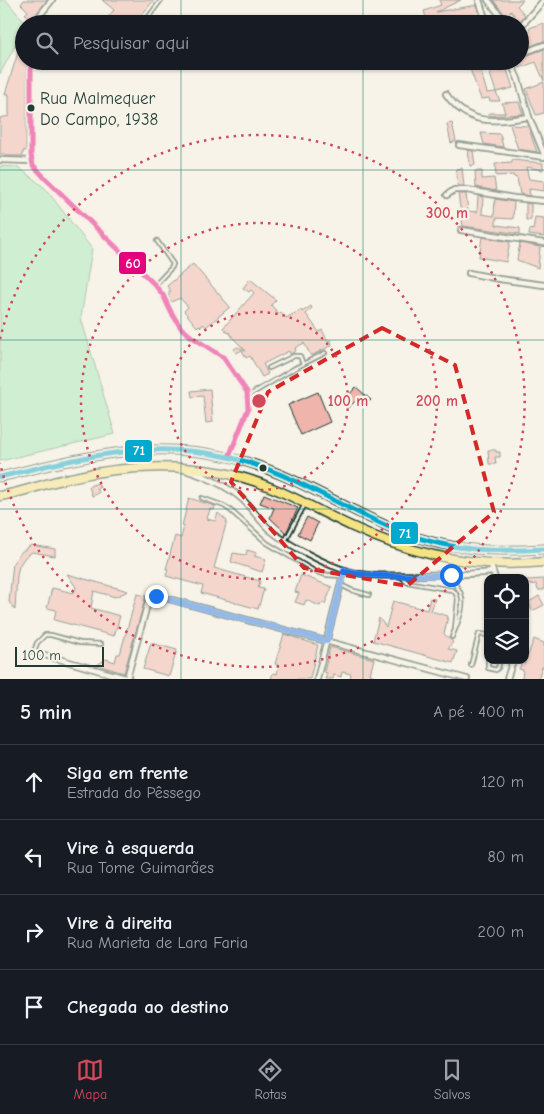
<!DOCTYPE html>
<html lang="pt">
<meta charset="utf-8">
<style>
body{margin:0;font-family:"Comic Neue",sans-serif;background:#20242c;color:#f1f3f6}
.controls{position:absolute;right:15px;bottom:15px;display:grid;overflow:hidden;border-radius:10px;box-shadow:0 1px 4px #0004}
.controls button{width:45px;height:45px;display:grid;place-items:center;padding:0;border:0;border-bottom:1px solid #363941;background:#171b24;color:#f1f3f6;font:25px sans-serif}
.scale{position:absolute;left:15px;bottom:12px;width:89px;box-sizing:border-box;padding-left:5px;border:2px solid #1f3d34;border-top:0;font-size:14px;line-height:18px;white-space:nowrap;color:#1f3d34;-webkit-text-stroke:4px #f7f3e8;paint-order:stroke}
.stop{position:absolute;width:15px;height:15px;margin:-11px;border:4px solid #1a73e8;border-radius:50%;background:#fff}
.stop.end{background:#1a73e8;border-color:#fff;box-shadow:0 1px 5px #0008}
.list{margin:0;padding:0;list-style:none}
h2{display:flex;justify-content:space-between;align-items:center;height:65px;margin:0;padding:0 20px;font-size:21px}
h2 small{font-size:16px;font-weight:400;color:#9ea1a6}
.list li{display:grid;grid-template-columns:32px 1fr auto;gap:15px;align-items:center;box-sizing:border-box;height:75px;padding:0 20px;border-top:1px solid #363941}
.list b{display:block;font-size:19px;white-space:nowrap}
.list p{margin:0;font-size:16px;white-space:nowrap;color:#9ea1a6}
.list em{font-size:16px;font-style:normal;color:#9ea1a6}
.icon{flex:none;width:28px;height:28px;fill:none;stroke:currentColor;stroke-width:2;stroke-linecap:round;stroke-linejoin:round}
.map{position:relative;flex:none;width:544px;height:679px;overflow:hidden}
.search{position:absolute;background:#171b24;box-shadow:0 1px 4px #0004;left:15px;right:15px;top:15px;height:55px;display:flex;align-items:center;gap:12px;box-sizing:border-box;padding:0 18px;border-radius:28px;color:#9ea1a6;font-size:19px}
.sheet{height:365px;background:#171b24}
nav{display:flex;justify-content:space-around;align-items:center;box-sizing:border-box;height:70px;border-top:1px solid #363941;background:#171b24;font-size:14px;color:#9ea1a6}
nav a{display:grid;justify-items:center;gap:2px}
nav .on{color:#d1495b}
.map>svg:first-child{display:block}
</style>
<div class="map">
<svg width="544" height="679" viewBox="0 0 544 679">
<rect width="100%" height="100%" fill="#f7f3e8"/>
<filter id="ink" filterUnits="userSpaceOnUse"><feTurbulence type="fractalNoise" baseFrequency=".02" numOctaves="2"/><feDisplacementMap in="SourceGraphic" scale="10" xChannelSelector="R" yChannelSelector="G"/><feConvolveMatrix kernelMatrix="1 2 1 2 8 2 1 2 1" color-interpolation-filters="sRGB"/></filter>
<g filter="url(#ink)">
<g fill="#9fe8b6" stroke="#5f9275">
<polygon points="0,0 6,0 26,24 24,24 24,29 0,74"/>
<polygon points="0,166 18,167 45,188 92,249 81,318 115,434 0,461"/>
</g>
<g fill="#efb4ac" stroke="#1f3d34">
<polygon points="24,0 47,0 33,19 25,14 28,11 21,4"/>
<polygon points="102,0 154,0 134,24 113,24 107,18 114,10"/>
<polygon points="439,0 461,0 436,12 477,5 481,19 465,22 464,19 456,23 454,19 444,24 428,24 424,11 441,5"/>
<polygon points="493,0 523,0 517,6 525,15 517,24 511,24 516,18 511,11 506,16"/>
<polygon points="544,23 544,41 523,49 520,42 520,34 530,31 529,28"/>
<polygon points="20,46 24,47 24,61 27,61 26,151 23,151 23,156 5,156 5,154 0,154 0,118 9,116 9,94 5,94"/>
<polygon points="544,49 544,81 536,62 519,68 516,61 520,61 520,58"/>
<polygon points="497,61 504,61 513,88 496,92 487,65"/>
<polygon points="479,65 487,93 496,92 500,101 490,101 489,98 481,99 470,69"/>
<polygon points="544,82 544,113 536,115 526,89"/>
<polygon points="519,102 523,114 489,116 489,113 505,113 502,103"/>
<polygon points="452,123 456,141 451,143 447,124"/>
<polygon points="510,125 528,126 537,152 518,149"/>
<polygon points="481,133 500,134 503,147 484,144"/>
<polygon points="468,150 473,151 475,165 470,166"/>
<polygon points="512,160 543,163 543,170 526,167 529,179 544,181 544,191 529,189 530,196 520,194 517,178 514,177 513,175 496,176 495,164 512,163"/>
<polygon points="462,168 464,186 458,186 456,169"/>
<polygon points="475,171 482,171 482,179 494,178 496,191 476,187"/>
<polygon points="458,194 466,194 468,211 477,212 478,196 483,197 482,214 494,216 495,199 514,202 513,219 496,218 496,225 520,228 520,234 463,226"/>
<polygon points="526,203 531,204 531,220 526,220"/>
<polygon points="535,217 544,218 544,237 529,235 530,229 533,230"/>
<polygon points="482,237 510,242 506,262 479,257"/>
<polygon points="520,243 540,247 538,268 517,260"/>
<polygon points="193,264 230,307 206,327 203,324 201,327 199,325 197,327 184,311 188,307 180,298 171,302 168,295 170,294 168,292 171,291 167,286"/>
<polygon points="250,279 276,300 271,305 279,314 281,312 286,318 301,310 302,312 311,306 312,308 306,314 319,332 322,330 328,341 331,340 332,345 311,356 304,343 295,348 296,351 290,354 289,351 263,364 268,374 262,377 250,356 246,358 242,350 236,353 234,349 238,347 246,351 233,338 229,332 228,333 223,328 254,293 251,290 249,292 243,288"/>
<polygon points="356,387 371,400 363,407 357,400 347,408 338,398 342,395 344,398 347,397"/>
<polygon points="210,389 213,422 206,423 203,396 192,397 191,391"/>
<polygon points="318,392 330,422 301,435 288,405"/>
<polygon points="488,450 496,450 496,452 500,452 500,457 495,457 496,464 489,464"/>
<polygon points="98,483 100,488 97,488 99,493 92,496 89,486"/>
<polygon points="264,494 298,508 286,533 270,518 274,508 260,503"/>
<polygon points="189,498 215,506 214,510 210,509 207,519 215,521 218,513 227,521 214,568 260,581 258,588 264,589 258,609 201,593 203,586 166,576 168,569 166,569 175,536 181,538 184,526 182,526"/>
<polygon points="307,517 318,523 310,540 298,534"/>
<polygon points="31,545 55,549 55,556 32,552 25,557 19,566 17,576 15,610 9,602 13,563 20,553"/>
<polygon points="247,550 257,553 254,556 266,559 262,572 231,562 233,553 246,555"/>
<polygon points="67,574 128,591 115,597 94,591 91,608 120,616 114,636 54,620 56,610 47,608 52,588 74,593 76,587"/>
<polygon points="301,575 332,587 325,604 322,603 320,606 306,600 304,605 295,602 299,593 295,592"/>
<polygon points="544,579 544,590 538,590 536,584 527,585 527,580"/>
<polygon points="137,594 146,596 124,673 97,665 106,659 115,662 117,654 120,654"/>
<polygon points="539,596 544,605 532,611 529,602"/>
<polygon points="430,598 435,599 431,611 448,616 444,634 453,642 448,649 457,651 453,663 373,641 379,618 386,627 393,601 427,610"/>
<polygon points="284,634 318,645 310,679 271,679 273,673 277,674 279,665 275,664"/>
<polygon points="534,639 544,643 544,667 542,667 538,679 522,679 523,670 519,669 522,663 525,664 525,653 528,655"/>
<polygon points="151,643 177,650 169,676 143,669"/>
<polygon points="330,647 374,659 370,674 381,679 350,679 351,674 342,672 341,677 334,675 333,679 325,679 327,673 324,672"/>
</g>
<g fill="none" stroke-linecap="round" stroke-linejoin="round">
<g stroke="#1f3d34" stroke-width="6">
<g id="service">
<polyline points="140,24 147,19 161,0"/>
<polyline points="155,285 172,267 173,264 157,241"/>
<polyline points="269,368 294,356 300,356 303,364"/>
<polyline points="248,396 295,368 325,353"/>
<polyline points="202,498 224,506 230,510 267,543 282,552 316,572 327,575 342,576"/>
<polyline points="285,541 305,504"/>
<path d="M451,575C453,583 457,585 460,592C467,605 457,624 452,637"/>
<polyline points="400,576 407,582 452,590 455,592 458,599 455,628"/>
<polyline points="341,585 351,590 369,595"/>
<polyline points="34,652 37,643 45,635 51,635 80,643 101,644"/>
<polyline points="488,660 488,668 496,670 498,668 500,660"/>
<polyline points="471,665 479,634 488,635"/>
</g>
</g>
<g stroke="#1f3d34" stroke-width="8">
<g id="minor">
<polyline points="479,0 487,24"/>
<polyline points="488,0 507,24"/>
<polyline points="35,24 40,15 52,0"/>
<polyline points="520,27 544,0"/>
<polyline points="520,54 544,45"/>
<polyline points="31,61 31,155 33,165 45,178 154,284 163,295 171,312 181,328 192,337 223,357 247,392 248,409 229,457"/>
<polyline points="510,61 518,79 529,117 544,154"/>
<polyline points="451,64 463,61"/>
<path d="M446,94C468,126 494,122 529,117"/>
<polyline points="459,145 544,157"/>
<polyline points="0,160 32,161"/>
<polyline points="447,195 454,190 467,190 514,198 544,201"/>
<polyline points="461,230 544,243"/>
<polyline points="469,273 499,279 544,285"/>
<path d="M188,471C207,477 227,486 242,499C252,509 260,521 270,530C287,544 327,566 348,571C371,578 396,575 420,575C444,574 468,575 492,572"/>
<polyline points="490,563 495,578"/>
<polyline points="34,652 129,679"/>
<polyline points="127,678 148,602 150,597 154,595 467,679"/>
<polyline points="317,679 344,571"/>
<polyline points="507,679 513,660"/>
</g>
</g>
<g stroke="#1f3d34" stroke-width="11">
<g id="trunk">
<path d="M0,477C78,458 148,439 228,457C290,471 341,508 399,531C449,551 491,552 544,549"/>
<path d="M0,496C24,492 46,483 70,478C120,466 173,464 224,473C271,482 310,507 353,527C413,555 477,569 544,562"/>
</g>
</g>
<use href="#service" stroke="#f7f3e8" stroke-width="2.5"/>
<use href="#minor" stroke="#f7f3e8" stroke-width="4.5"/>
<use href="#trunk" stroke="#f5e382" stroke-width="8"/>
<g stroke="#f7f3e8" stroke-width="9">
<polyline id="bus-1" points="31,61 31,155 33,165 45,178 154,284 163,295 171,312 181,328 192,337 223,357 247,392 248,409 229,457"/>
</g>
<g stroke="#f7f3e8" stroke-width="9">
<path id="bus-2" d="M0,477C78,458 148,439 228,457C290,471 341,508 399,531C449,551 491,552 544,549"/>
</g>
<use href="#bus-1" stroke="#e5007d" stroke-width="5"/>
<use href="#bus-2" stroke="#00a9ce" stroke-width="5"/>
</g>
</g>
<g fill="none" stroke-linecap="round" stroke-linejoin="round" filter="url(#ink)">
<path stroke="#1a73e8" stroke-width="6" d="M156,596L327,641L344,571C379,579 416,575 451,575"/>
</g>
<path d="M0 0H544V679H0ZM382,328L455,365L494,512L407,586L304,568L231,482L268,392Z" fill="#f7f3e8" fill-opacity=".55" fill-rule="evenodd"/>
<path fill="none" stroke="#d62828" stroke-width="4" stroke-dasharray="10 6" stroke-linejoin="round" d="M382,328L455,365L494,512L407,586L304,568L231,482L268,392Z"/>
<path fill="none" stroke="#0f766e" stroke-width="1" stroke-opacity="0.55" d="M181,0V24M363,0V24M181,61V679M363,61V679M0,170H544M0,340H544M0,509H544"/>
<g fill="none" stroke="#d1495b" stroke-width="2.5" stroke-dasharray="2.5 5">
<circle cx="259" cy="401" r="89"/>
<circle cx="259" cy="401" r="178"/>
<path d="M0 339A266 266 0 1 1 0 463"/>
</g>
<g fill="#1f3d34" stroke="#f7f3e8" stroke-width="2">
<circle cx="31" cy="108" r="4.5"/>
<circle cx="263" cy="468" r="4.5"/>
</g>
<g text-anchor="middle" stroke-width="5" stroke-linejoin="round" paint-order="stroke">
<g font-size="17" fill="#1f3d34" stroke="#f7f3e8" text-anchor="start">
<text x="40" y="104">Rua Malmequer<tspan x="40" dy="21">Do Campo, 1938</tspan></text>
</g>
</g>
<circle cx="259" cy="401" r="8" fill="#d1495b" stroke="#f7f3e8" stroke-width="2.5"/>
<g font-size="15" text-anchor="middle" font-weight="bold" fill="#d1495b" stroke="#f7f3e8" stroke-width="5" stroke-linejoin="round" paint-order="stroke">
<text x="447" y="218">300 m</text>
<text x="348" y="406">100 m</text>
<text x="437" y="406">200 m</text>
</g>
<g stroke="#f7f3e8" stroke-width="2">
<rect x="118" y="251" width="29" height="24" rx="5" fill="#e5007d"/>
<rect x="124" y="439" width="29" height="24" rx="5" fill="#00a9ce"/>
<rect x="390" y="521" width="29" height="24" rx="5" fill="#00a9ce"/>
</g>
<g font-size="14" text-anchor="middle" font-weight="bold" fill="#fff">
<text x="133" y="268">60</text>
<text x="139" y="455">71</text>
<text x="405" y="538">71</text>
</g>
</svg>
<div class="controls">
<button><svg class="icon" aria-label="locate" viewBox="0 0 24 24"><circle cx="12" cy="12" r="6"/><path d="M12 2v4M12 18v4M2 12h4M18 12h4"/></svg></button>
<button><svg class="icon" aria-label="layers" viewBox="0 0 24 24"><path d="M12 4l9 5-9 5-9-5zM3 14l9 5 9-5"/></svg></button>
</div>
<div class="scale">100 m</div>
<div class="stop" style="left:451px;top:575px"></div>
<div class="stop end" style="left:156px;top:596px"></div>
<div class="search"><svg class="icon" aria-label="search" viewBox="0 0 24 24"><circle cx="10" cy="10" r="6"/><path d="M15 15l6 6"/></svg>Pesquisar aqui</div>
</div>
<section class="sheet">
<h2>5 min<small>A pé · 400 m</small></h2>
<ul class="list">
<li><svg class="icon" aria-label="ahead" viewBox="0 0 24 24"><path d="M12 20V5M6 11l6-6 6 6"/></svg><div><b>Siga em frente</b><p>Estrada do Pêssego</p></div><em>120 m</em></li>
<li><svg class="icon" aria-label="left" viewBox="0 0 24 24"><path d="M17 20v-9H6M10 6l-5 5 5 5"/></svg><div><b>Vire à esquerda</b><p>Rua Tome Guimarães</p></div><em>80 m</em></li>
<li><svg class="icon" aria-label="right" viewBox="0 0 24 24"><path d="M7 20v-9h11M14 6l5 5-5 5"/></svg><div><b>Vire à direita</b><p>Rua Marieta de Lara Faria</p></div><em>200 m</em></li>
<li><svg class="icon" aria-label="arrive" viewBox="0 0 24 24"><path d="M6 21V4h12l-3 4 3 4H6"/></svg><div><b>Chegada ao destino</b></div></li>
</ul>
</section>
<nav>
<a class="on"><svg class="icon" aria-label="map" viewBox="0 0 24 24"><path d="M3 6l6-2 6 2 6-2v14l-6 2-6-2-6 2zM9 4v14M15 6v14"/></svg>Mapa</a>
<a><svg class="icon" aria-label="directions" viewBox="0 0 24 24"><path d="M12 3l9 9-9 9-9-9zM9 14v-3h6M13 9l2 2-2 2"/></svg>Rotas</a>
<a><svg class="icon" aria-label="saved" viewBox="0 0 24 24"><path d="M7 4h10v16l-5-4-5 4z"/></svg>Salvos</a>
</nav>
